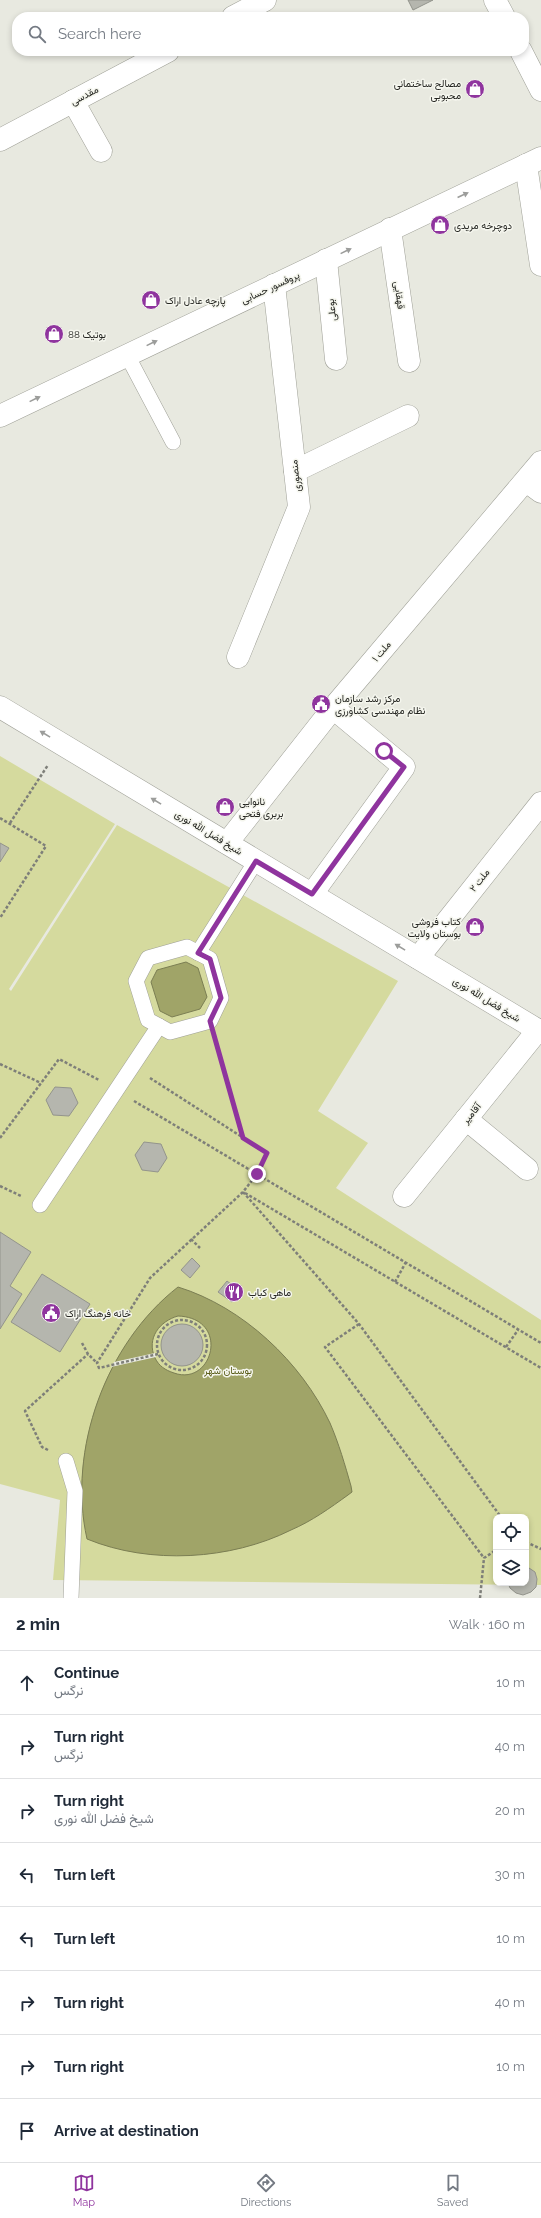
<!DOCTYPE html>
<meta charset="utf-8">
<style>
body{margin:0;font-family:Raleway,Vazirmatn,sans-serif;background:#f6f6f7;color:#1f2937}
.controls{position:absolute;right:12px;bottom:12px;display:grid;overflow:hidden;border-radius:8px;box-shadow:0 2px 6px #0003}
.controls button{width:36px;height:36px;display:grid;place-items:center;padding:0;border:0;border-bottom:1px solid #e0e1e3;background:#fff;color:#1f2937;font:20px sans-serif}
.stop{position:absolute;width:12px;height:12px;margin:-9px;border:3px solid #8f349e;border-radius:50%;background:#fff}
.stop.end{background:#8f349e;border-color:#fff;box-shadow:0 1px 4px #0008}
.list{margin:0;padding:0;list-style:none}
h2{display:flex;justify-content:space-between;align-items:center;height:52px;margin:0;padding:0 16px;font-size:17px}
h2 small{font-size:13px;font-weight:400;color:#747a83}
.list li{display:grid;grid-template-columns:26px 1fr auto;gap:12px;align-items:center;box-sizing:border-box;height:64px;padding:0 16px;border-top:1px solid #e0e1e3}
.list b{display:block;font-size:15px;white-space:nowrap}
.list p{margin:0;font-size:13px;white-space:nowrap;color:#747a83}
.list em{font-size:13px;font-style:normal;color:#747a83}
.icon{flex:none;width:22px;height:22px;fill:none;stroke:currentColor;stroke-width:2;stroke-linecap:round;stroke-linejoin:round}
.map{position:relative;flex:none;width:541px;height:1598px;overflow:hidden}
.search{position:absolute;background:#fff;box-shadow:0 2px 6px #0003;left:12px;right:12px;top:12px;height:44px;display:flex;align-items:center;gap:10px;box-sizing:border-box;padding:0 14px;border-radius:16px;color:#747a83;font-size:15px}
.sheet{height:564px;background:#fff}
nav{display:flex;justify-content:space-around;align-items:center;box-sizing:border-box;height:56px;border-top:1px solid #e0e1e3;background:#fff;font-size:11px;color:#747a83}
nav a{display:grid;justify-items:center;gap:2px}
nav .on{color:#8f349e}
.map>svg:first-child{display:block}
</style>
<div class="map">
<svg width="541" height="1598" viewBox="0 0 541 1598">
<rect width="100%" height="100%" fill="#e8e9e0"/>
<path fill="#d5da9e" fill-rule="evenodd" d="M0,756L115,824L9,989L11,991L117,825L398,981L318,1111L368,1143L336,1188L541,1320V1585L53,1580L60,1500L0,1484ZM496,1517H526V1583H496Z"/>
<g fill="#a0a468" stroke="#7b7e53" fill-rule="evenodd">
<polygon points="186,962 198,968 207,997 200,1009 172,1017 160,1011 151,982 157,970"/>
<path d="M178,1287C243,1307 301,1362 330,1423C339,1444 345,1465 351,1486L352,1492L348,1495C330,1508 312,1521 291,1530C231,1560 150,1565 87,1539C67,1450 106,1343 178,1287ZM178,1316C231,1318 213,1387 174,1373C165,1370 159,1366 155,1358C146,1338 160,1321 178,1316Z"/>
</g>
<polygon fill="#e8e9e0" points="155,1353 156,1357 111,1367 114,1362"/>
<g fill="#b5b6ae" stroke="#93948c">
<polygon points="408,0 433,0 413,10"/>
<polygon points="0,843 9,848 0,862"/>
<polygon points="55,1087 71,1088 78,1103 69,1116 53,1115 46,1100"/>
<polygon points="144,1142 161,1144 167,1158 158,1172 142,1170 135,1155"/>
<polygon points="0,1232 31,1252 10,1286 22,1294 0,1329"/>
<polygon points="192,1258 200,1266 190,1278 181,1270"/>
<polygon points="42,1274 90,1304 60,1352 11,1322"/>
<polygon points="227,1281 240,1291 232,1302 218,1292"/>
<circle cx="182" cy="1345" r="21"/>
<polygon points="526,1566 535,1572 537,1579 536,1587 531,1592 523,1595 516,1593 510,1588 508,1583 526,1583"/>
</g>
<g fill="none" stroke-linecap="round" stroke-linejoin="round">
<g stroke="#9fa097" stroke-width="16">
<g id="service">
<polyline points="127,355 173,442"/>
<polygon points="187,947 210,959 221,998 210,1021 170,1032 148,1020 136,981 148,958"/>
<polyline points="198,953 256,861"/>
<polyline points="40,1205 159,1026"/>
<polyline points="66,1461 75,1491 71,1598"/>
</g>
</g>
<g stroke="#9fa097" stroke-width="23">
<g id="minor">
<polyline points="233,17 265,0"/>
<polyline points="73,101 101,151"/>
<polyline points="0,140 168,51"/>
<polyline points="526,165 541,265"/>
<polyline points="390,229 409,361"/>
<polyline points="326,260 336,359"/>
<polyline points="295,471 408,416"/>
<polyline points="526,481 541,492"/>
<polyline points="238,657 299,507 274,285"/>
<polyline points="227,843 333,708 541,462"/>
<polyline points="312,894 404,767 333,708"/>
<polyline points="418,958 541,803"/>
<polyline points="466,1119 527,1169"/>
<polyline points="404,1196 538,1030"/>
</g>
</g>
<g stroke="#9fa097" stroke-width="23">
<g id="tertiary">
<polyline points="495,0 504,17"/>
<polyline points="521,51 541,90"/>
<polyline points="0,707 541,1032"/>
</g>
</g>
<g stroke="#9fa097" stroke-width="23">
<polyline id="secondary" points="0,416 541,158"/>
</g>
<g stroke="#7e7f79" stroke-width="2.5" stroke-dasharray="3 2" stroke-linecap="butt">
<polyline points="0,818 46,846 0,918"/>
<polyline points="10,823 48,765"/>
<polyline points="215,1040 243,1137"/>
<polyline points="0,1064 41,1083"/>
<polyline points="150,1078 267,1153 257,1174 243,1192 150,1278 97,1363 99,1368 158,1354"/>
<polyline points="134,1101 541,1343"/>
<polyline points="0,1138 59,1059 99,1080"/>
<polyline points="0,1186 21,1196"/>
<polyline points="243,1192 359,1324 501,1517"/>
<polyline points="245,1193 541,1368"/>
<polyline points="191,1239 200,1248"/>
<polyline points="395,1282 406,1262"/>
<circle cx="182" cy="1345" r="25"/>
<polyline points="359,1324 325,1347 484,1558"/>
<polyline points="82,1343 88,1354 97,1363"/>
<polyline points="506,1347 518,1330"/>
<polyline points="48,1450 42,1447 25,1411 88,1354"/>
<polyline points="526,1542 541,1549"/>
<polyline points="480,1598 484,1558 496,1550"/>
</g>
<use href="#service" stroke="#fff" stroke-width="15"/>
<use href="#minor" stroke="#fff" stroke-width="22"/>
<use href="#tertiary" stroke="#fff" stroke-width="22"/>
<use href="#secondary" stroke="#fff" stroke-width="22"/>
</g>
<defs><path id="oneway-solid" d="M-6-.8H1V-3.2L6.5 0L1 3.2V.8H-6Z"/></defs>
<g fill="#9c9d9b">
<use href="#oneway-solid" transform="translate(463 195) rotate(-25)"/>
<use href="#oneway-solid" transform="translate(346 251) rotate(-26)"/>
<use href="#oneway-solid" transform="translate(152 343) rotate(-26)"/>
<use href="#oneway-solid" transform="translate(35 399) rotate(-26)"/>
<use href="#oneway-solid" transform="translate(45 734) rotate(-149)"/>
<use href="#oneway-solid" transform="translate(156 801) rotate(-149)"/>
<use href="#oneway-solid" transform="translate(400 947) rotate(-149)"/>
</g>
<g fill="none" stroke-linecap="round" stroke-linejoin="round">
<polyline stroke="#8f349e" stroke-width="5" points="257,1174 267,1153 243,1138 210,1021 221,998 210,959 198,953 256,861 312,894 404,767 384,751"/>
</g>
<defs>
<g id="shop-disc" transform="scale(1)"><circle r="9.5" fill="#8f349e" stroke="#f5f6ee"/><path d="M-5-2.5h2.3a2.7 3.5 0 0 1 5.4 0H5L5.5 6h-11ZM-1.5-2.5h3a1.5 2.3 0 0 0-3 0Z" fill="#fff"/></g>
<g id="civic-disc" transform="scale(1)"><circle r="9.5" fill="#8f349e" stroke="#f5f6ee"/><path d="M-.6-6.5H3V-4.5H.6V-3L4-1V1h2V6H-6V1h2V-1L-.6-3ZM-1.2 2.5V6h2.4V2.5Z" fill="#fff"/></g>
<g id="restaurant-disc" transform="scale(1)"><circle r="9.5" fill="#8f349e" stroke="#f5f6ee"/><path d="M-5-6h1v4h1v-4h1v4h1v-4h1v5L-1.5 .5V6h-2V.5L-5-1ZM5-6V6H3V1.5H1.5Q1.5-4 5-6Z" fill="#fff"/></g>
</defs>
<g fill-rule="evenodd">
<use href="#shop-disc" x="475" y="89"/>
<use href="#shop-disc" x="440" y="225"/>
<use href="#shop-disc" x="151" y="300"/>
<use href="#shop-disc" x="54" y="334"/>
<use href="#civic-disc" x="321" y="704"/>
<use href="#shop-disc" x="225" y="807"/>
<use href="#shop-disc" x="475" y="927"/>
<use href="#restaurant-disc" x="234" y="1292"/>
<use href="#civic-disc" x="51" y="1313"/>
</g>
<g text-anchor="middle" stroke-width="3" stroke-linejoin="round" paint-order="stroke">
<g font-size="10" fill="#242521" stroke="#f5f6ee" text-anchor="start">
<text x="461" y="87" text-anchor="end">مصالح ساختمانی<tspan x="461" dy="12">محبوبی</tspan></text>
<text x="454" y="229">دوچرخه مریدی</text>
<text x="165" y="304">پارچه عادل اراک</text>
<text x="68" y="338">بوتیک 88</text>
<text x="335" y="702">مرکز رشد سازمان<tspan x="335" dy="12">نظام مهندسی کشاورزی</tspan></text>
<text x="239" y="805">نانوایی<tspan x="239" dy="12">بربری فتحی</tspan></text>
<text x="461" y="925" text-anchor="end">کتاب فروشی<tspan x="461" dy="12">بوستان ولایت</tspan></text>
<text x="248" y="1296">ماهی کباب</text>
<text x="65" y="1317">خانه فرهنگ اراک</text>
</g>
<g font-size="10" fill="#242521" stroke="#f5f6ee">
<text transform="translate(84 95) rotate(-28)" y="4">مقدسی</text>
<text transform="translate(270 287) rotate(-25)" y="4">پروفسور حسابی</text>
<text transform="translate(400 295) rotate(82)" y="4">قهقایی</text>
<text transform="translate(331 310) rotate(-96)" y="4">بوعلی</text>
<text transform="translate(295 476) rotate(-96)" y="4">منصوری</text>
<text transform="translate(381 651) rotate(-50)" y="4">ملت ۱</text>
<text transform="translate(209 832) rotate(31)" y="4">شیخ فضل الله نوری</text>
<text transform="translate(479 880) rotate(-52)" y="4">ملت ۲</text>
<text transform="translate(487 999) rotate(31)" y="4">شیخ فضل الله نوری</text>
<text transform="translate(471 1113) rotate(-51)" y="4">آقامیر</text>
</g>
<g font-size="10" fill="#595c18" stroke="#f5f6ee">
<text x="228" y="1374">بوستان شهر</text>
</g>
</g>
</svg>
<div class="controls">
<button><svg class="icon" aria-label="locate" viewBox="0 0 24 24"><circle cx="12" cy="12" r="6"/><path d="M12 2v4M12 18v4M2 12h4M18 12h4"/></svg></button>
<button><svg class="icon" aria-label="layers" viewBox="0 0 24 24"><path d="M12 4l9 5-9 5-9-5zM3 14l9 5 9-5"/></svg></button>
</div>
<div class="stop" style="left:384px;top:751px"></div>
<div class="stop end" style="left:257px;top:1174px"></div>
<div class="search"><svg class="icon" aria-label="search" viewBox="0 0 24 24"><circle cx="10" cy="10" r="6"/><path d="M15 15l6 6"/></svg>Search here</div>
</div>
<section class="sheet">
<h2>2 min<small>Walk · 160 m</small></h2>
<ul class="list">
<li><svg class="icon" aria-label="ahead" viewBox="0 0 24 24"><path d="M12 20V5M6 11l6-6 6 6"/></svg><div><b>Continue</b><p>نرگس</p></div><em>10 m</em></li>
<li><svg class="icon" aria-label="right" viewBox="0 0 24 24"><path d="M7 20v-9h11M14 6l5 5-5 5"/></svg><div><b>Turn right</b><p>نرگس</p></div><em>40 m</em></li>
<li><svg class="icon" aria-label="right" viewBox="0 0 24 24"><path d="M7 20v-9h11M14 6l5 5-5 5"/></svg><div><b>Turn right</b><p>شیخ فضل الله نوری</p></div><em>20 m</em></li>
<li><svg class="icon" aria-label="left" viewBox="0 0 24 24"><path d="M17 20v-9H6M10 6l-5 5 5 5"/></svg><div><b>Turn left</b></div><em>30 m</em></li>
<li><svg class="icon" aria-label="left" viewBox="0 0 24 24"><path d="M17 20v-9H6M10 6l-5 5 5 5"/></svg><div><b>Turn left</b></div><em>10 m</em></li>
<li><svg class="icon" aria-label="right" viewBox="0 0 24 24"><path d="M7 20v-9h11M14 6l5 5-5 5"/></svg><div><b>Turn right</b></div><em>40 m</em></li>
<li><svg class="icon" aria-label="right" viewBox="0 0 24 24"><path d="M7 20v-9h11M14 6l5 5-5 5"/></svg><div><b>Turn right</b></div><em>10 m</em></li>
<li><svg class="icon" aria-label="arrive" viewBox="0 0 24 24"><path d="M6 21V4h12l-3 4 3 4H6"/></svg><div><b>Arrive at destination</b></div></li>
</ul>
</section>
<nav>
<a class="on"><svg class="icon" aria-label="map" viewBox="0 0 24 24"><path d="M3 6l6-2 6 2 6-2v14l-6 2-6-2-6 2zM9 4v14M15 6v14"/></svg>Map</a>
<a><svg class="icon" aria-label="directions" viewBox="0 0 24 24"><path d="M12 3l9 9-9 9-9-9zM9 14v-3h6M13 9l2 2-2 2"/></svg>Directions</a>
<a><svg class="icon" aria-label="saved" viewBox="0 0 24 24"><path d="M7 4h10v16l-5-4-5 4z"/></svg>Saved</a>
</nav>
